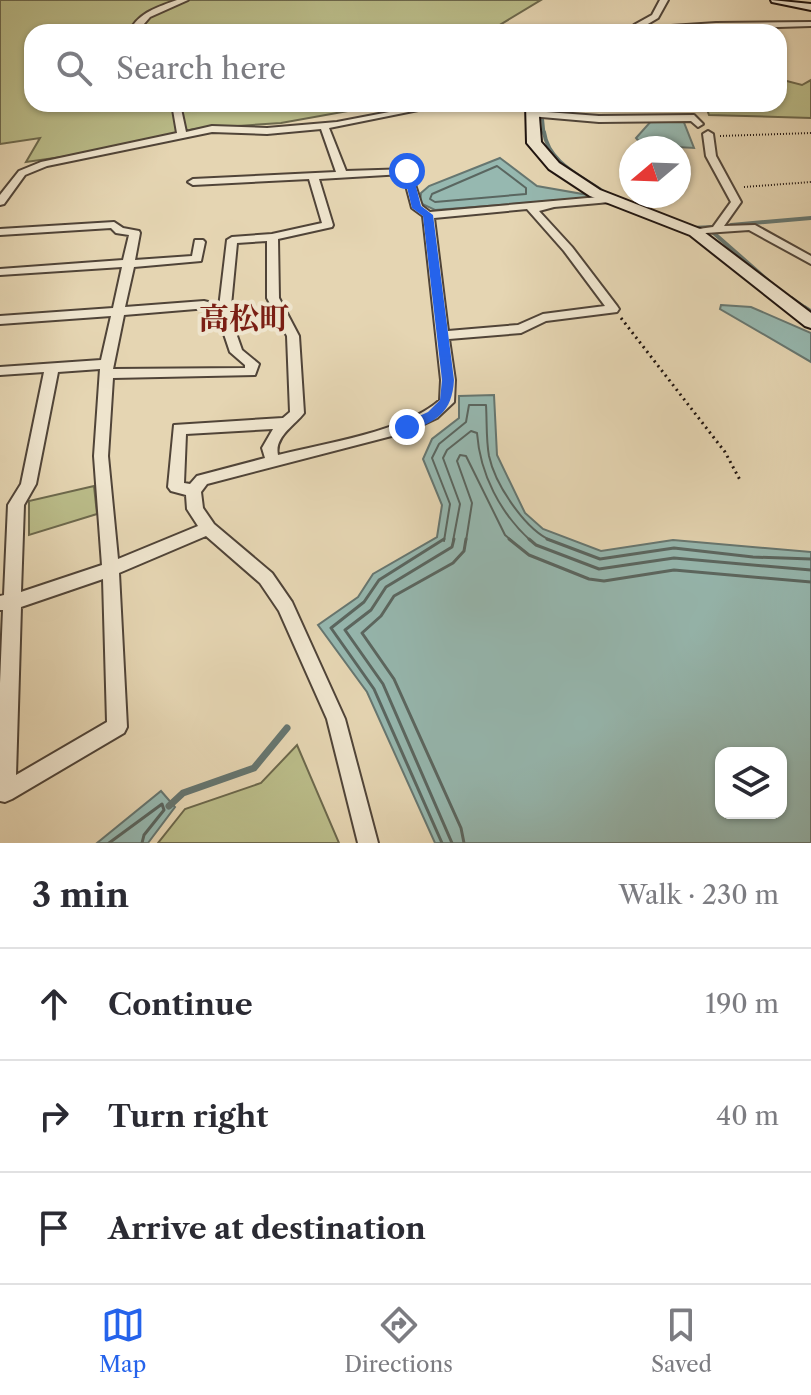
<!DOCTYPE html>
<meta charset="utf-8">
<style>
body{margin:0;font-family:"Libre Caslon Text","Noto Serif JP",serif;background:#f2f2f3;color:#2b2b33}
.controls{position:absolute;right:24px;bottom:24px;display:grid;overflow:hidden;border-radius:16px;box-shadow:0 2px 6px #0004}
.controls button{width:72px;height:72px;display:grid;place-items:center;padding:0;border:0;border-bottom:2px solid #e1e1e2;background:#fff;color:#2b2b33;font:40px sans-serif}
.compass{position:absolute;left:619px;top:136px;width:72px;height:72px;border-radius:50%;background:#fff;box-shadow:0 2px 6px #0004;rotate:251deg}
.stop{position:absolute;width:24px;height:24px;margin:-18px;border:6px solid #2563eb;border-radius:50%;background:#fff}
.stop.end{background:#2563eb;border-color:#fff;box-shadow:0 2px 8px #0008}
.list{margin:0;padding:0;list-style:none}
h2{display:flex;justify-content:space-between;align-items:center;height:104px;margin:0;padding:0 32px;font-size:34px}
h2 small{font-size:26px;font-weight:400;color:#7c7c81}
.list li{display:grid;grid-template-columns:52px 1fr auto;gap:24px;align-items:center;box-sizing:border-box;height:112px;padding:0 32px;border-top:2px solid #e1e1e2}
.list b{display:block;font-size:30px;white-space:nowrap}
.list em{font-size:26px;font-style:normal;color:#7c7c81}
.icon{flex:none;width:44px;height:44px;fill:none;stroke:currentColor;stroke-width:2;stroke-linecap:round;stroke-linejoin:round}
.map{position:relative;flex:none;width:811px;height:843px;overflow:hidden}
.search{position:absolute;background:#fff;box-shadow:0 2px 6px #0004;left:24px;right:24px;top:24px;height:88px;display:flex;align-items:center;gap:20px;box-sizing:border-box;padding:0 28px;border-radius:24px;color:#7c7c81;font-size:30px}
.sheet{height:440px;background:#fff}
nav{display:flex;justify-content:space-around;align-items:center;box-sizing:border-box;height:112px;border-top:2px solid #e1e1e2;background:#fff;font-size:22px;color:#7c7c81}
nav a{display:grid;justify-items:center;gap:4px}
nav .on{color:#2563eb}
.map>svg:first-child{display:block}
</style>
<div class="map">
<svg width="811" height="843" viewBox="0 0 811 843">
<rect width="100%" height="100%" fill="#e5d5b2"/>
<filter id="stains"><feTurbulence type="fractalNoise" baseFrequency=".0025" numOctaves="4"/><feColorMatrix values="0 0 0 0 .2 0 0 0 0 .09 0 0 0 0 .02 0 0 0 .5 -.17"/></filter>
<radialGradient id="worn" r=".72"><stop offset=".6" stop-color="#630" stop-opacity="0"/><stop offset="1" stop-color="#630" stop-opacity=".3"/></radialGradient>
<g fill="#babc89" stroke="#6c684c" stroke-width="2">
<polygon points="0,0 541,0 488,32 32,32 32,104 387,104 281,123 194,129 83,154 26,162 40,138 0,144"/>
<polygon points="779,79 802,85 811,80 811,118 709,115 705,104 779,104"/>
<polygon points="94,486 97,514 29,535 29,501"/>
<polygon points="297,745 339,843 158,843 185,809 261,783"/>
</g>
<g fill="#96b8b0" stroke="#667670" stroke-width="2" fill-rule="evenodd">
<polygon points="653,119 683,120 694,148 642,145 636,138"/>
<polygon points="500,158 537,186 588,195 589,198 435,210 420,203 421,193 429,186"/>
<polygon points="721,305 751,307 811,333 811,362 720,309"/>
<path d="M494,395L497,455L525,513L543,529L601,551L673,540L811,552V843H435L367,692L318,625L358,597L373,574L437,537L442,505L423,459L432,439L459,418V396ZM721,753H781V813H721Z"/>
<polygon points="161,791 175,807 148,843 97,843"/>
</g>
<g fill="none" stroke-linecap="round" stroke-linejoin="round">
<g stroke="#5a6660" stroke-width="2">
<polygon points="497,166 526,188 526,194 435,202 430,199 432,194"/>
<path d="M444,541L450,504L432,458L439,444L466,422L469,405H486C487,421 486,440 489,456C495,484 525,530 552,541"/>
<path d="M453,541L460,504L443,458L447,450L471,431L477,433C480,474 500,513 531,541"/>
<polyline points="466,541 472,503 457,461 460,455 466,456 505,535 512,541"/>
</g>
<g stroke="#5a6660" stroke-width="3">
<polyline points="509,539 529,555 589,579 604,581 674,570 811,582"/>
<polyline points="529,539 536,545 599,569 674,558 811,570"/>
<polyline points="547,539 600,559 674,548 753,557 811,559"/>
<polyline points="109,843 162,804 164,810 144,835 142,843"/>
<polyline points="442,843 374,689 331,628 364,602 379,580 444,539"/>
<polyline points="452,843 383,684 345,630 371,610 386,587 452,547 454,539"/>
<polyline points="464,843 461,828 394,679 362,633 381,616 394,596 453,563 464,551 466,539"/>
</g>
<polyline stroke="#667670" stroke-width="3" points="541,104 544,134"/>
<g stroke="#667670" stroke-width="4">
<path d="M544,132C548,162 579,175 602,191"/>
<polyline points="731,225 811,218"/>
<polyline points="692,228 713,227"/>
<polyline points="708,228 773,285"/>
<polyline points="791,298 808,310"/>
</g>
<polyline stroke="#667670" stroke-width="5" points="805,308 811,312"/>
<polyline stroke="#667670" stroke-width="7" points="169,806 183,793 254,768 287,728"/>
<g stroke="#504438" stroke-width="4">
<g id="street">
<path d="M177,0H188L150,17L137,32H129C139,12 158,7 177,0Z"/>
<polygon points="660,0 668,0 658,18 641,28 716,23 811,22 811,26 608,32 634,28 634,25 652,15"/>
<path d="M172,104H180L186,132L212,126L267,128L337,122L431,104H448L329,128L346,171L410,169L422,206L430,212L610,196L615,199L610,202L554,207L539,211L572,247L617,306L619,309L617,312L546,321L521,333L449,339L455,380L454,402L437,418L407,432L207,484L201,492L203,508L214,524L272,573L292,602L345,719L378,843H358L327,719L279,611L260,583L206,536L119,573L127,727L124,733L12,799L5,802L0,801V683L3,610H0V596L4,595L8,505L21,484L44,372L0,375V367L101,360L111,316L0,324V316L113,308L122,267L0,275V269L123,260L129,235L116,233L111,228L0,235V229L114,222L123,228L139,231L140,233L135,260L192,256L195,240H203L205,242L201,261L134,267L125,307L204,301L208,302L210,305L208,308L124,315L113,369L245,368V365L230,352L218,316L227,240L232,237L272,234L322,223L309,179L193,185L188,182L193,179L336,172L321,129L267,134L212,132L47,166L25,175L4,204L0,205V195L19,171L41,162L177,133ZM403,174L412,208L423,216L441,380L440,400C404,432 326,443 278,455C274,437 294,426 304,413L299,336L279,298L278,239L332,227L333,225L319,179ZM527,209L564,251L605,306L543,314L518,325L448,331L434,218ZM267,241V298L287,336L290,412L283,418L174,425L168,487L171,491L186,495L187,509L198,526L118,559L108,456L113,378L255,375L259,364L242,350L230,316L237,243ZM100,369L94,456L102,565L21,592L24,505L36,484L58,372ZM273,429L262,448L265,458L197,476L190,484L184,483L186,434ZM103,579L107,722L16,775L21,607Z"/>
<polygon points="533,111 599,116 694,115 703,124 698,127 691,121 599,122 530,116 529,114"/>
<polygon points="708,131 713,134 716,156 741,202 724,226 755,225 811,256 811,264 749,230 691,234 691,230 713,227 731,202 706,156 703,134"/>
</g>
</g>
<g stroke="#1e130f" stroke-width="4">
<g id="secondary">
<polygon points="771,0 811,4 811,10 772,2"/>
<polygon points="526,104 538,104 541,142 559,163 600,190 700,229 811,313 811,328 805,326 690,235 590,196 549,169 527,143"/>
</g>
</g>
<g stroke="#1e130f" stroke-width="2" stroke-dasharray="1 2" stroke-linecap="butt">
<polyline points="720,136 811,133"/>
<polyline points="744,187 811,182"/>
</g>
<polyline stroke="#1e130f" stroke-width="3" stroke-dasharray="2 4" stroke-linecap="butt" points="621,318 725,452 740,480"/>
<use href="#street" fill="#eee4cd" fill-rule="evenodd"/>
<use href="#secondary" fill="#eee4cd" fill-rule="evenodd"/>
</g>
<path fill="#2563eb" d="M407,168L412,171L421,206L433,215L454,380C452,413 437,421 407,432L402,430V424L428,412L440,400L442,380L423,216L412,208L403,171Z"/>
<g text-anchor="middle" stroke-width="8" stroke-linejoin="round" paint-order="stroke">
<g font-size="30" font-weight="bold" fill="#7a1f14" stroke="#eee4cd">
<text x="244" y="329">高松町</text>
</g>
</g>
<rect width="100%" height="100%" filter="url(#stains)"/>
<rect width="100%" height="100%" fill="url(#worn)"/>
</svg>
<div class="controls">
<button><svg class="icon" aria-label="layers" viewBox="0 0 24 24"><path d="M12 4l9 5-9 5-9-5zM3 14l9 5 9-5"/></svg></button>
</div>
<svg class="compass" viewBox="-18 -18 36 36"><path d="M0-13l5 13h-10z" fill="#e53935"/><path d="M0 13l5-13h-10z" fill="#7c7c81"/></svg>
<div class="stop" style="left:407px;top:171px"></div>
<div class="stop end" style="left:407px;top:427px"></div>
<div class="search"><svg class="icon" aria-label="search" viewBox="0 0 24 24"><circle cx="10" cy="10" r="6"/><path d="M15 15l6 6"/></svg>Search here</div>
</div>
<section class="sheet">
<h2>3 min<small>Walk · 230 m</small></h2>
<ul class="list">
<li><svg class="icon" aria-label="ahead" viewBox="0 0 24 24"><path d="M12 20V5M6 11l6-6 6 6"/></svg><div><b>Continue</b></div><em>190 m</em></li>
<li><svg class="icon" aria-label="right" viewBox="0 0 24 24"><path d="M7 20v-9h11M14 6l5 5-5 5"/></svg><div><b>Turn right</b></div><em>40 m</em></li>
<li><svg class="icon" aria-label="arrive" viewBox="0 0 24 24"><path d="M6 21V4h12l-3 4 3 4H6"/></svg><div><b>Arrive at destination</b></div></li>
</ul>
</section>
<nav>
<a class="on"><svg class="icon" aria-label="map" viewBox="0 0 24 24"><path d="M3 6l6-2 6 2 6-2v14l-6 2-6-2-6 2zM9 4v14M15 6v14"/></svg>Map</a>
<a><svg class="icon" aria-label="directions" viewBox="0 0 24 24"><path d="M12 3l9 9-9 9-9-9zM9 14v-3h6M13 9l2 2-2 2"/></svg>Directions</a>
<a><svg class="icon" aria-label="saved" viewBox="0 0 24 24"><path d="M7 4h10v16l-5-4-5 4z"/></svg>Saved</a>
</nav>
